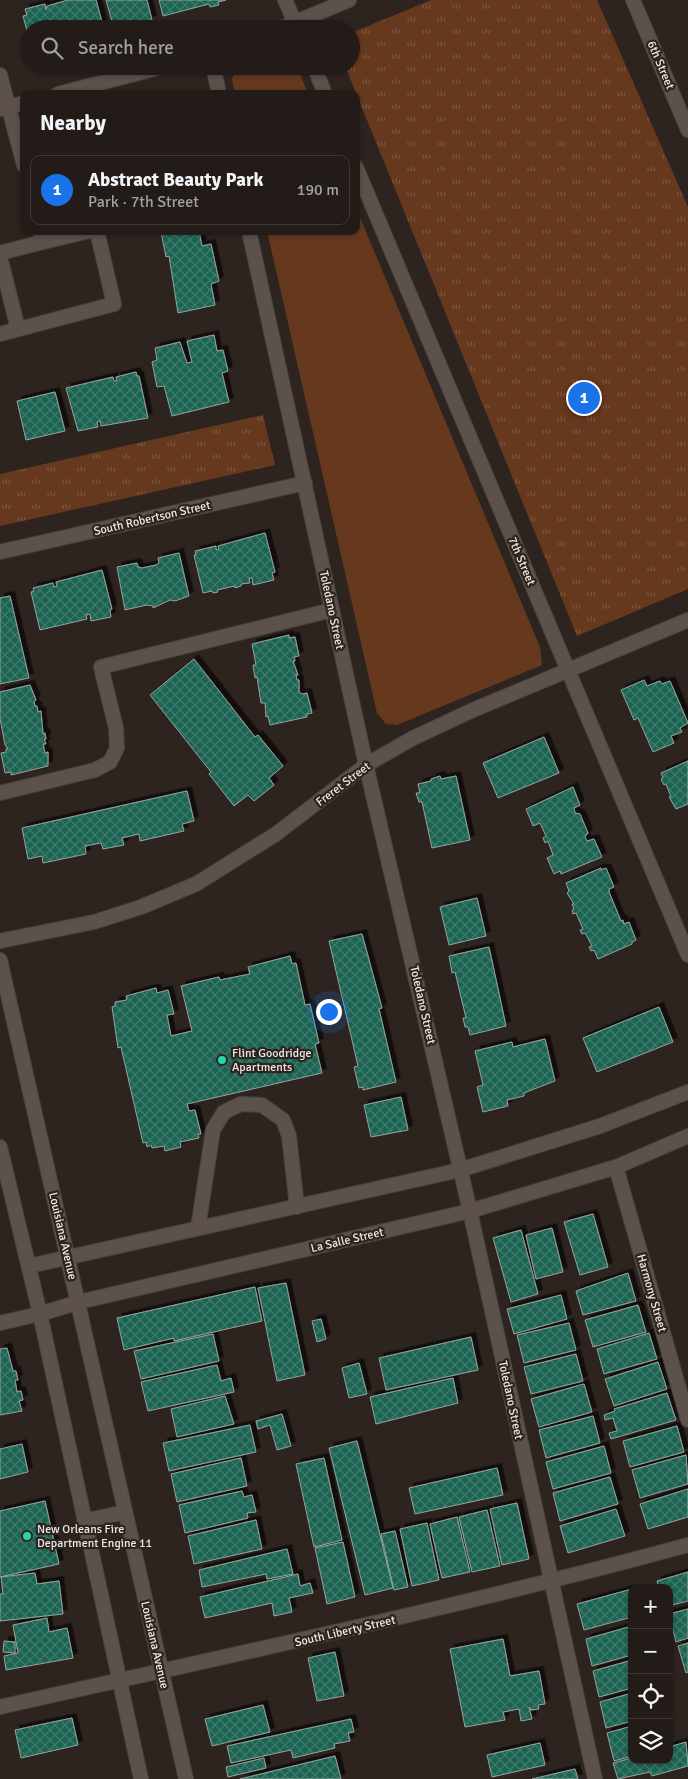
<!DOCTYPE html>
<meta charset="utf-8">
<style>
body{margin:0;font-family:Signika,sans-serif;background:#2e2824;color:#f1f3f6}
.controls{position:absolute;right:15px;bottom:15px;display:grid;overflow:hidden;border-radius:10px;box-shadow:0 1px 4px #0004}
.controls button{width:45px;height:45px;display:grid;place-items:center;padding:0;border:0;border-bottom:1px solid #3f3936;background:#221b17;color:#f1f3f6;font:25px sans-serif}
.you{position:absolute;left:328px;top:1011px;width:18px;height:18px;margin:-12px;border:4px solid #fff;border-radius:50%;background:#1a73e8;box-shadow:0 0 0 8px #1a73e833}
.badge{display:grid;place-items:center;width:32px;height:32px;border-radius:50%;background:#1a73e8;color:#fff;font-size:16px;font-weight:700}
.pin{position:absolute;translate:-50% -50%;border:2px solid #fff;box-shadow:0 1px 5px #0006}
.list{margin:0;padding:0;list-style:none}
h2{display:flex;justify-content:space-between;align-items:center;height:65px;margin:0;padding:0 20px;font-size:21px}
h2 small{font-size:16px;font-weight:400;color:#a2a1a1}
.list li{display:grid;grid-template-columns:32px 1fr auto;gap:15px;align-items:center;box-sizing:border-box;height:70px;margin:0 10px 10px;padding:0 10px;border:1px solid #3f3936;border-radius:10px}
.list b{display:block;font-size:19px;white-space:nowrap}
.list p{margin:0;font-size:16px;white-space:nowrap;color:#a2a1a1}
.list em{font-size:16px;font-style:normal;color:#a2a1a1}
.icon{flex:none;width:28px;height:28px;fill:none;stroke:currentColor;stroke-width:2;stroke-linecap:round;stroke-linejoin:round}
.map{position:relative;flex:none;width:688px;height:1779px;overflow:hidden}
.search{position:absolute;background:#221b17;box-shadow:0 1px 4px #0004;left:20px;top:20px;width:340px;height:55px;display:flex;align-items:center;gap:12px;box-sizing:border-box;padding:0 18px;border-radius:28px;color:#a2a1a1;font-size:19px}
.panel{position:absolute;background:#221b17;box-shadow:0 1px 4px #0004;left:20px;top:90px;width:340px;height:145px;border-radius:10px}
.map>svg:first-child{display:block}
</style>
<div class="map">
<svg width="688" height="1779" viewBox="0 0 688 1779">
<defs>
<pattern id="park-tufts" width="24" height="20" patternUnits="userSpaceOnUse" patternTransform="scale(1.25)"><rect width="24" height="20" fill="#66381e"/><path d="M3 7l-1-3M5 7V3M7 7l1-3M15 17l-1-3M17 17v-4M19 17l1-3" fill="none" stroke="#7c553f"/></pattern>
<pattern id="building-cross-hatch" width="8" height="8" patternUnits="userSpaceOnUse" patternTransform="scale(1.25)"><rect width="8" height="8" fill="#1d6452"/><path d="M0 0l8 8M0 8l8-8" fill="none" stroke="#3e7a6b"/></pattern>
<filter id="shadow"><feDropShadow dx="4.5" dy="-4.5" stdDeviation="0" flood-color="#0009"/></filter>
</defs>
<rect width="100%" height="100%" fill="#2e241f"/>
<g fill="#66381e">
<polygon points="235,66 297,66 308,94 235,94 232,80"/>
<polygon points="356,208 540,647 542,665 397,725 386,724 377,713 267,231 356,231"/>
</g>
<g fill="url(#park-tufts)">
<polygon points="431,0 597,0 688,207 688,589 577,636 345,66 351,66 351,33"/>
<polygon points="263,415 275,465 0,526 0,474"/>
</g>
<g fill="url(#building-cross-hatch)" stroke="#95a39e" filter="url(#shadow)">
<polygon points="68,0 96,0 104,29 29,29 29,38 23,16 27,15 25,9 45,4 46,10 47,6"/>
<polygon points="106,0 147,0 152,20 114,29"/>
<polygon points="159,0 226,0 218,2 219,5 210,7 209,4 163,16"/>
<polygon points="199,231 202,246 211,244 219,281 211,284 215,305 178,313 169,256 166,257 161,232"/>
<polygon points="214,335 217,351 223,350 228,371 222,373 229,402 172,416 164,386 157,387 152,362 157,360 155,348 180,342 187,363 192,362 187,341"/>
<polygon points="136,372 137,376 139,376 148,418 101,426 100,421 97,422 98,427 78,431 66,388 113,377 114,381 117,381 116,377"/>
<polygon points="55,392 65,431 26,440 17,401"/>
<polygon points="265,533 275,572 272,573 274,580 253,585 252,578 249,578 250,583 241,584 241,586 235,588 235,586 217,590 218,592 213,593 212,591 203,593 194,555 196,555 195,551 216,546 216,550 219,549 218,546"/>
<polygon points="179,553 189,596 175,601 170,600 153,608 153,606 147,605 125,610 117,567 137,563 138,567 142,568 156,565 159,563 158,558"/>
<polygon points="102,570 112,609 110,610 111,617 91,621 90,614 86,615 87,619 40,630 31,592 34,591 33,588 53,583 54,587 57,586 56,582"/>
<polygon points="10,596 29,678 0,684 0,598"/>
<polygon points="289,635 289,638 295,637 299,656 294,657 295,661 293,661 298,675 296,675 297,680 299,680 299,692 302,694 307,693 312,713 307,714 307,717 270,725 268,716 266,717 265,703 261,703 257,677 255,678 253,665 256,665 252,644"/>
<polygon points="194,659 255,737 258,735 283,766 269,778 274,785 254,801 248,795 234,806 209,774 211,772 150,695"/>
<polygon points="644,680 647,686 660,681 662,684 670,681 688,723 680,728 682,732 671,736 674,743 653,752 638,718 634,720 621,690"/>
<polygon points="30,685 36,700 34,701 35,706 37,706 38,712 41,711 43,734 45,733 46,739 44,739 46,744 43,744 45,753 48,752 48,766 11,775 11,772 5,773 1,753 6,752 6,749 8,749 5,745 0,718 0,692"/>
<polygon points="544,737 559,773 498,798 483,763"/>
<polygon points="688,761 688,804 676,809 669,797 671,797 666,784 664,785 661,779 663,778 661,773"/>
<polygon points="440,776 441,779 456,776 470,840 432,848 422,802 419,802 416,793 420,793 418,784 431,781 431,779"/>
<polygon points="573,787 580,805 574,808 575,813 580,814 588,833 585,837 587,841 594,839 602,857 561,874 560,871 554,874 547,858 553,855 548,841 545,843 543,838 546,836 540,823 533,826 526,809"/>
<polygon points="187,791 194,821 182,824 184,831 140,841 139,834 122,838 124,845 103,849 101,843 85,846 86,854 43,863 42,856 28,859 22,828"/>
<polygon points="601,868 601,870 606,868 614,887 609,889 609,892 621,921 623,920 624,924 629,922 636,940 632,942 632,944 598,959 594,950 591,951 589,947 592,946 588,938 585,933 582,934 580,930 583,929 576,913 573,914 572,910 574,909 572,904 574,904 567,893 569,891 566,883"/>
<polygon points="477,898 486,936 449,945 440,907"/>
<polygon points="362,934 382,1008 379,1009 396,1082 363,1090 363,1087 359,1088 354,1067 358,1066 329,941"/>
<polygon points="489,947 506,1026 470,1035 468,1027 465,1027 463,1018 466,1018 455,972 452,973 449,956"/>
<polygon points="290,956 292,964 296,963 305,1005 310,1004 319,1043 315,1044 322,1073 187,1104 189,1111 195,1110 201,1134 198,1134 199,1138 180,1142 181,1147 165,1151 164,1146 152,1148 151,1145 147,1147 146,1142 143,1143 121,1047 118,1048 112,1007 115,1006 115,1002 127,1000 126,996 156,988 157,993 168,990 174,1014 167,1015 171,1036 192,1031 181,986 219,977 220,980 250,974 248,967"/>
<polygon points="659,1007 673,1042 597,1072 583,1038"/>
<polygon points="545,1039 555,1081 529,1091 524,1093 524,1096 507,1100 508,1106 483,1112 477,1087 483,1085 475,1051 512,1042 513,1047"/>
<polygon points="401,1097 408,1130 371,1137 364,1105"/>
<polygon points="593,1214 608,1267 580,1275 564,1222"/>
<polygon points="552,1228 563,1272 536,1279 526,1235"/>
<polygon points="521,1230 538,1294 511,1302 493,1238"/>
<polygon points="628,1273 636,1301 583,1315 576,1291"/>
<polygon points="286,1283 305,1375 277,1381 258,1288"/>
<polygon points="255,1287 262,1321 174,1341 174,1338 124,1350 117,1318"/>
<polygon points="561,1295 567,1319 514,1334 507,1309"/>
<polygon points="638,1305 646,1332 593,1347 585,1320"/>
<polygon points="321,1319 326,1339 317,1342 312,1321"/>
<polygon points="569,1323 576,1350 524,1363 517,1335"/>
<polygon points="649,1333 657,1359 604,1374 597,1349"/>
<polygon points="213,1334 219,1361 141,1379 134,1351"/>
<polygon points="471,1337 478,1370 386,1390 379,1358"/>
<polygon points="7,1348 13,1371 16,1371 18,1380 15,1380 17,1392 21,1391 23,1400 19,1401 22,1411 0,1415 0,1349"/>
<polygon points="576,1354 583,1381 531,1394 524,1367"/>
<polygon points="658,1362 667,1389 614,1406 605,1379"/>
<polygon points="359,1363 367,1394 349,1398 342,1368"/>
<polygon points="217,1365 221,1381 231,1378 234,1392 148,1411 141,1382"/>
<polygon points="453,1378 458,1403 376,1424 370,1397"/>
<polygon points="584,1384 592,1412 539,1427 531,1399"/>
<polygon points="667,1393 676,1420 611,1439 609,1433 617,1431 613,1418 605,1420 604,1415 615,1411 614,1409"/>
<polygon points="225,1396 234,1424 177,1437 171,1409"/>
<polygon points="282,1414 291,1446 277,1450 270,1425 258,1429 256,1421"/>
<polygon points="593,1416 600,1443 546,1458 539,1430"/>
<polygon points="250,1425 256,1452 169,1471 163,1443"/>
<polygon points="677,1426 684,1452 630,1467 623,1441"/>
<polygon points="357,1441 393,1588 365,1595 329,1448"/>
<polygon points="22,1444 28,1472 0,1479 0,1449"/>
<polygon points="604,1446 611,1473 553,1489 546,1462"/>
<polygon points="686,1455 688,1484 640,1498 632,1470"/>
<polygon points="241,1458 247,1486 177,1502 171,1474"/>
<polygon points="324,1458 342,1540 314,1547 296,1464"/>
<polygon points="497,1468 503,1495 415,1514 409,1488"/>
<polygon points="610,1477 618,1504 560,1521 553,1493"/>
<polygon points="688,1489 688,1517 648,1529 640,1504"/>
<polygon points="242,1491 244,1497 252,1495 256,1512 247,1513 248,1518 185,1533 179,1505"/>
<polygon points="45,1501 59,1564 0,1577 0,1511"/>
<polygon points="517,1503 529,1559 502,1565 490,1509"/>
<polygon points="616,1509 625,1536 568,1553 560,1526"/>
<polygon points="487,1510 500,1566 472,1572 459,1517"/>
<polygon points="457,1517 470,1572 442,1578 430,1524"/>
<polygon points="256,1520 262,1549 194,1564 188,1536"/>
<polygon points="427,1523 439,1580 412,1586 400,1529"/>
<polygon points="395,1531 408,1587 394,1590 381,1534"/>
<polygon points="343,1542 355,1597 327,1604 315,1548"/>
<polygon points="287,1549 293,1574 267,1579 266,1574 202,1587 199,1570"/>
<polygon points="688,1572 688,1601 669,1606 669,1588 659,1588 657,1581"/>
<polygon points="35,1573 37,1584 59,1581 63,1614 0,1621 0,1594 3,1594 1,1577"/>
<polygon points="298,1574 300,1586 310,1583 313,1593 289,1598 292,1612 274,1616 272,1603 205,1618 200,1597"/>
<polygon points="632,1589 632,1617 584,1630 577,1604"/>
<polygon points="688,1609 688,1638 676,1642 669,1614"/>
<polygon points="47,1618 49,1632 67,1628 73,1658 6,1670 4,1656 18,1653 13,1625"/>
<polygon points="632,1626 632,1655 592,1666 586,1639"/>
<polygon points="503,1639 510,1676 539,1671 545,1704 538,1705 539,1709 531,1710 529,1707 532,1719 521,1721 519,1709 503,1712 505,1720 465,1727 450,1649"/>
<polygon points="4,1641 15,1642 15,1653 3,1652"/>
<polygon points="688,1643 688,1672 686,1673 678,1646"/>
<polygon points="335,1652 344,1696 317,1701 308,1658"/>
<polygon points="632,1660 632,1688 599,1697 593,1671"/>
<polygon points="632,1693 632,1721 606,1728 600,1702"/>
<polygon points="263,1705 270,1732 212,1746 205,1719"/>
<polygon points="72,1718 78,1745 21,1758 15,1730"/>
<polygon points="351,1719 354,1732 348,1733 350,1741 334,1744 335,1748 293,1758 291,1750 231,1763 227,1746"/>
<polygon points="632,1726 632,1756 614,1761 607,1733"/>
<polygon points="686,1742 688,1766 652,1776 650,1772 618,1779 613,1763 632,1758 632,1760 669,1760 669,1747"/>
<polygon points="540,1743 545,1765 492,1777 487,1755"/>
<polygon points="335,1756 341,1779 240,1779"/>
<polygon points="264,1758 266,1768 228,1777 226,1767"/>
<polygon points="575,1769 578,1779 532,1779"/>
</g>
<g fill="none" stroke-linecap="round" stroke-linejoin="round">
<g stroke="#4a423e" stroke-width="16">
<g id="service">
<polyline points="0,75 24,165"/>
<polyline points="40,231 43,242 89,231"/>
<polyline points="0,253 43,242"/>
<polyline points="0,257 18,329"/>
<polyline points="0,334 114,304 97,231"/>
<polyline points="0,793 95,770 110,762 117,748 116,728 101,667 332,610"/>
<polyline points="198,1228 213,1130 224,1112 241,1104 262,1105 283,1120 289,1136 297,1207"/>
</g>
</g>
<g stroke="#4a423e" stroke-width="16">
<g id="minor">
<polyline points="285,0 298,29"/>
<polyline points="633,0 688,130"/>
<polyline points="279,29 349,0"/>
<polyline points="213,66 219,94"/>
<polyline points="314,66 325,94"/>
<polyline points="58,94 165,66"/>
<polyline points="0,109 24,103"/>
<polyline points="356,167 688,955"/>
<polyline points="249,231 366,765 470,1211 595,1779"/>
<polyline points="0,552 305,483"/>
<polyline points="0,941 94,922 141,907 196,884 276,834 366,765 413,738 473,710 688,620"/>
<polyline points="616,1167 688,1420"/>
<polyline points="0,1323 40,1314"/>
<path d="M0,1707C230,1655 460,1607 688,1545"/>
</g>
</g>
<g stroke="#4a423e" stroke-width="16">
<g id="tertiary">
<polyline points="0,960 186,1779"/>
<polyline points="0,1147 40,1314 141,1779"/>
<polyline points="29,1266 460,1170 600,1126 688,1092"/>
<polyline points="40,1314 79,1302 470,1211 616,1167 688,1136"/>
<polyline points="84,1521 125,1512"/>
</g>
</g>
<use href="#service" stroke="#5c514b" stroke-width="14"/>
<use href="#minor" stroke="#5c514b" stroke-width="14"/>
<use href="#tertiary" stroke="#5c514b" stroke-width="14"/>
</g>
<g fill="#26d5ae" stroke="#2e241f" stroke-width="2">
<circle cx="222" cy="1060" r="5"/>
<circle cx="27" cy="1536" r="5"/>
</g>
<g text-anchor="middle" stroke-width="4.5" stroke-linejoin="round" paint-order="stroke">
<g font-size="12" fill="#efe8e4" stroke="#2e241f">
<text transform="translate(661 65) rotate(67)" y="4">6th Street</text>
<text transform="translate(152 518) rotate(-13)" y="4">South Robertson Street</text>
<text transform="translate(522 561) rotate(67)" y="4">7th Street</text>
<text transform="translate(332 610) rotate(78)" y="4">Toledano Street</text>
<text transform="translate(343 784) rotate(-37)" y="4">Freret Street</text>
<text transform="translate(423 1005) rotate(77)" y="4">Toledano Street</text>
<text transform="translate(63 1236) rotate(77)" y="4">Louisiana Avenue</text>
<text transform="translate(347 1240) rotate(-13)" y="4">La Salle Street</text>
<text transform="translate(652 1293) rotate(74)" y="4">Harmony Street</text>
<text transform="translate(511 1400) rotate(78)" y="4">Toledano Street</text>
<text transform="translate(345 1631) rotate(-13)" y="4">South Liberty Street</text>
<text transform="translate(155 1645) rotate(77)" y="4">Louisiana Avenue</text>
</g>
<g font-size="12" fill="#efe8e4" stroke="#2e241f" text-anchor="start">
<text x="232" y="1057">Flint Goodridge<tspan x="232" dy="14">Apartments</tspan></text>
<text x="37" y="1533">New Orleans Fire<tspan x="37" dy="14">Department Engine 11</tspan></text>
</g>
</g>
</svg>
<div class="controls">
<button>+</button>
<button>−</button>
<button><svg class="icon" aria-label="locate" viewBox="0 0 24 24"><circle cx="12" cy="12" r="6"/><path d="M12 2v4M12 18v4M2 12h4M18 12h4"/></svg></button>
<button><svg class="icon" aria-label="layers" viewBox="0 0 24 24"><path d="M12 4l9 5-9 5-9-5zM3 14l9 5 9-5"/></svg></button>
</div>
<div class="you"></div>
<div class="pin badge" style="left:584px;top:398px">1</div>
<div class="search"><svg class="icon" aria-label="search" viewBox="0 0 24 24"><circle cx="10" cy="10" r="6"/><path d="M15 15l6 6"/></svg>Search here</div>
<section class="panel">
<h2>Nearby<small></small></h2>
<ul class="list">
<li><span class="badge">1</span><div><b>Abstract Beauty Park</b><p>Park · 7th Street</p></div><em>190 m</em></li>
</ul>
</section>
</div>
